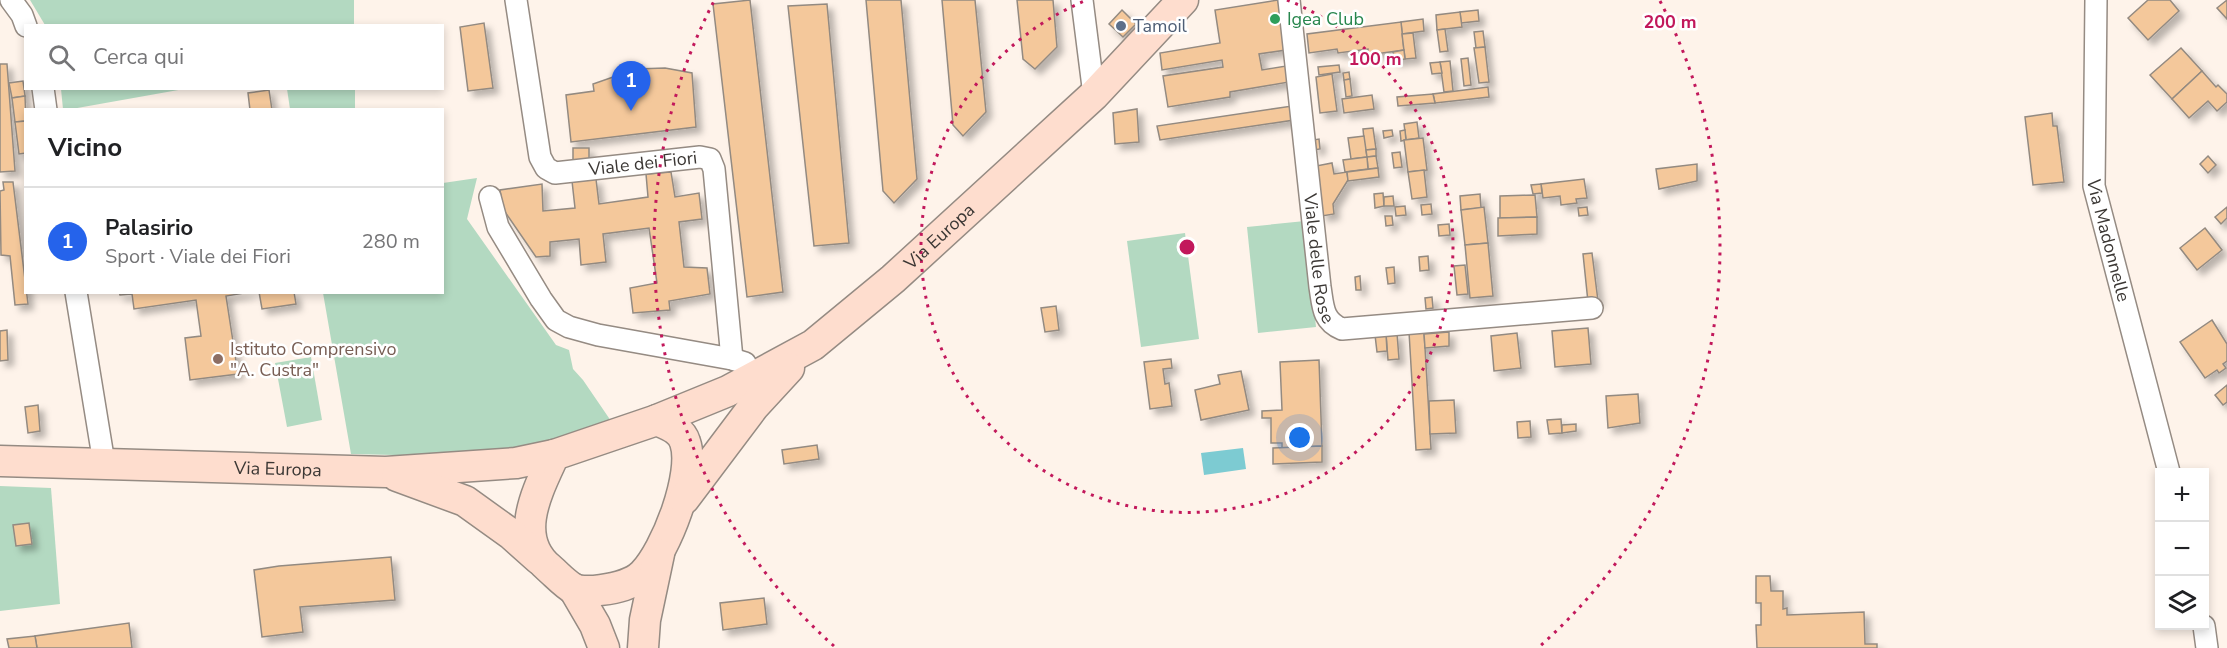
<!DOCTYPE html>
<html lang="it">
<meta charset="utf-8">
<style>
body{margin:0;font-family:"Nunito Sans",sans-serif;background:#f2f2f2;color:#202124}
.controls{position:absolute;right:18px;bottom:18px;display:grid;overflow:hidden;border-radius:0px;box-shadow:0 3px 9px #0003}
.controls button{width:54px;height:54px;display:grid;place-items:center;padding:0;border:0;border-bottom:2px solid #e0e0e0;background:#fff;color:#202124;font:30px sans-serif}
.you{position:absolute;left:1300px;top:438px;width:21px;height:21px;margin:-15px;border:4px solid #fff;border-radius:50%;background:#1a73e8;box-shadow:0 0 0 9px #1a73e833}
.badge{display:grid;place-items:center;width:39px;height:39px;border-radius:50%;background:#2563eb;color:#fff;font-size:20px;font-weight:700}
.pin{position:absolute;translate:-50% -50px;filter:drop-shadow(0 2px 3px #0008)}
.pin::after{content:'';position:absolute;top:32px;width:21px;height:18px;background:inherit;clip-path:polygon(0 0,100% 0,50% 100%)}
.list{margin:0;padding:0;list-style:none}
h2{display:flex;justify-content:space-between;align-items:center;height:78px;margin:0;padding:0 24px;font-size:26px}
h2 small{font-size:20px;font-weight:400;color:#757577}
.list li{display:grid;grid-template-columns:39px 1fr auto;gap:18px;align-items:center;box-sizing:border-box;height:108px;padding:0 24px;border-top:2px solid #e0e0e0}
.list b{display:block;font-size:22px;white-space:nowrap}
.list p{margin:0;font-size:20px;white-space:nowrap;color:#757577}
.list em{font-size:20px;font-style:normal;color:#757577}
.icon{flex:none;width:33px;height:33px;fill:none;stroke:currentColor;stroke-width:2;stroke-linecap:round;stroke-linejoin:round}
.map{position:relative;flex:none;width:2227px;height:648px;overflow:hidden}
.search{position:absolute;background:#fff;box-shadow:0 3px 9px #0003;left:24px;top:24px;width:420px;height:66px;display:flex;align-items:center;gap:15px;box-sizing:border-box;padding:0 21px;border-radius:0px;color:#757577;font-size:22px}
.panel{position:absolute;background:#fff;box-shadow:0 3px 9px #0003;left:24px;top:108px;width:420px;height:186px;border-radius:0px}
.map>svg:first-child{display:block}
</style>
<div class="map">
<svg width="2227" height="648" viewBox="0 0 2227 648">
<defs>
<filter id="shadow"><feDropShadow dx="5.5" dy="5.5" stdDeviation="3" flood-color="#0004"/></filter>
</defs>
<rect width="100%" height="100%" fill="#fef3ea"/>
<g fill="#b3d9c1">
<polygon points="30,0 354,0 354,25 45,25"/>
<polygon points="61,89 61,88 184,89 66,110 63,109"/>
<polygon points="287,89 355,89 355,109 290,109"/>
<polygon points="477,178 467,219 556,345 569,350 573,369 583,380 611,421 567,437 499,454 438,456 351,454 323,293 442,292 443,183"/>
<polygon points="1305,221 1316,327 1258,333 1247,227"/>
<polygon points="1185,233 1199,339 1141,347 1127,241"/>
<polygon points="311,357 322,420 287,427 275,363"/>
<polygon points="0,486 51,488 60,604 0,611"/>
</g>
<polygon fill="#7dcbd2" points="1243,448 1246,469 1204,475 1201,453"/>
<g fill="#f4c89b" stroke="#938a81" stroke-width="1.5" filter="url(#shadow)">
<polygon points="750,0 783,292 747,297 713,4"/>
<polygon points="866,0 901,0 917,179 894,203 883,191"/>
<polygon points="942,0 975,0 986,112 963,136 953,125"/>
<polygon points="1017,0 1053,0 1057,47 1035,69 1023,59"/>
<polygon points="1278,0 1286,50 1259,54 1262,70 1286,66 1289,82 1230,92 1230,97 1168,107 1163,76 1223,67 1222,60 1162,70 1160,53 1220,43 1215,10"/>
<polygon points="2148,0 2170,0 2179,11 2148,40 2128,18"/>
<polygon points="2227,0 2227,19 2217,8"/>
<polygon points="827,4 849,243 814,246 788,6"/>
<polygon points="1122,10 1136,24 1123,37 1109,24"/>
<polygon points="1478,10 1479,21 1461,23 1460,12"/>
<polygon points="1460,12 1462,27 1437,30 1436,15"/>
<polygon points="1423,19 1424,31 1402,34 1401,22"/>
<polygon points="1401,22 1404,50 1368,55 1368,49 1338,53 1337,49 1309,53 1307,34"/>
<polygon points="484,23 493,88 468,91 460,27"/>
<polygon points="1445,29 1448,51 1440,52 1437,30"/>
<polygon points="1483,31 1485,47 1476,48 1474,32"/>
<polygon points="1413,33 1416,58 1405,59 1402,34"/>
<polygon points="1485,47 1489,82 1479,83 1474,48"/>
<polygon points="2181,48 2202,71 2172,99 2150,75"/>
<polygon points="1404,50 1405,59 1394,61 1393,52"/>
<polygon points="1468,58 1471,85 1464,86 1461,59"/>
<polygon points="1450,61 1453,91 1444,92 1440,62"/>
<polygon points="1440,62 1442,73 1432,74 1430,63"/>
<polygon points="0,64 7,64 15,171 0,172"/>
<polygon points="1339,65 1340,72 1319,75 1318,67"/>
<polygon points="665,68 692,73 696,127 571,142 566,95 594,91 593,84 636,69"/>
<polygon points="2202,71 2216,87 2218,85 2227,94 2227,102 2217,111 2208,101 2189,118 2172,99"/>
<polygon points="1349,72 1350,79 1344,80 1343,73"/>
<polygon points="1332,74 1337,111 1320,113 1316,77"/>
<polygon points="1350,79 1352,96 1346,97 1344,80"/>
<polygon points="23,81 25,96 12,98 9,83"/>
<polygon points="1488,87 1489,97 1435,103 1433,94"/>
<polygon points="269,90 272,110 250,110 248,93"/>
<polygon points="1433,94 1435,103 1398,106 1397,97"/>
<polygon points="1372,95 1374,109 1344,113 1342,99"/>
<polygon points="25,96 26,121 15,122 12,98"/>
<polygon points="1292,106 1294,120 1160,140 1157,126"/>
<polygon points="1137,109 1139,142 1115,144 1113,113"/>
<polygon points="2052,113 2053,126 2057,126 2064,182 2033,185 2025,117"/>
<polygon points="26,121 26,153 19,154 15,122"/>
<polygon points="1417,122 1419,138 1406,140 1404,124"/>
<polygon points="1373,128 1376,149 1365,150 1363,129"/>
<polygon points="1392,130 1393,136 1384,138 1383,131"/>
<polygon points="1405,130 1406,140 1401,141 1400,131"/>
<polygon points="1364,136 1367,157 1351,159 1348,138"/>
<polygon points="1423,138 1427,170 1408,172 1404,140"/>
<polygon points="1319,139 1320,149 1314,150 1313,140"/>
<polygon points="573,148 589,148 589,161 573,162"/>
<polygon points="1376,149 1376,156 1367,157 1366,150"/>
<polygon points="1400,152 1402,167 1394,168 1392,153"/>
<polygon points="1376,156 1378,168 1368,169 1367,157"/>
<polygon points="2208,156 2216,165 2208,173 2200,164"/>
<polygon points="1367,157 1368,169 1345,172 1343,160"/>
<polygon points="1332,163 1334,174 1347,172 1348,180 1333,204 1334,214 1322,216 1316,166"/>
<polygon points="1697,164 1697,181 1659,189 1656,169"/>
<polygon points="1378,168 1379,177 1348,181 1347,172"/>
<polygon points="1424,170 1427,197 1412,199 1408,172"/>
<polygon points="671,172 675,197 699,193 702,219 679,222 684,267 707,268 710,294 669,301 670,310 633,313 630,288 657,283 649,228 603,234 606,262 581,265 579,239 550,242 550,256 536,257 503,209 500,190 542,184 543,211 575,208 572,181 596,179 599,204 648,197 646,174"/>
<polygon points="1584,179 1587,198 1576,199 1577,203 1561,205 1560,196 1543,198 1541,184"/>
<polygon points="3,182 13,182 28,304 15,305 10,256 1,255 0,191 4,190"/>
<polygon points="1541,184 1542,193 1533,194 1531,185"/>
<polygon points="1383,193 1384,206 1375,208 1374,194"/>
<polygon points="1480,194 1481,208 1461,210 1460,196"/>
<polygon points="1535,195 1537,217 1500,218 1500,196"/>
<polygon points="1393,196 1394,206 1384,206 1384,197"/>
<polygon points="1431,204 1432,214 1422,215 1421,205"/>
<polygon points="1405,206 1406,215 1396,216 1395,207"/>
<polygon points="1484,207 1488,243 1465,245 1461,210"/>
<polygon points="1587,207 1588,215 1579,216 1578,208"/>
<polygon points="2227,207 2227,218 2221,224 2215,217"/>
<polygon points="1385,216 1392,216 1393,225 1386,226"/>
<polygon points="1537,217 1537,234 1498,236 1498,218"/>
<polygon points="1449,224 1450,235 1439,236 1438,225"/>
<polygon points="2205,228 2222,250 2197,270 2180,248"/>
<polygon points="1488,243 1493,296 1470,298 1465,245"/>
<polygon points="1592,253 1598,301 1588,302 1583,254"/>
<polygon points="1428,256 1429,270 1420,271 1419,257"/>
<polygon points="1465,265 1468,294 1457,295 1454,266"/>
<polygon points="1394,267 1395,283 1388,284 1386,268"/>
<polygon points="1360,276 1361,290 1356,290 1355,277"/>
<polygon points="119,292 250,292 226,296 238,374 190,380 185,338 201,336 196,300 134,309 132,294 120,295"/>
<polygon points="259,292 294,292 296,304 262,309"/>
<polygon points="1432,297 1433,308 1426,309 1425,298"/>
<polygon points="1056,306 1059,330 1045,332 1041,308"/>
<polygon points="2212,320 2227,344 2227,361 2223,364 2226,368 2219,373 2217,370 2205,378 2180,342"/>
<polygon points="1588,328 1591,364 1555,367 1552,331"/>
<polygon points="7,330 8,360 0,361 0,331"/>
<polygon points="1424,331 1431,449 1416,450 1409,332"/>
<polygon points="1449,332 1449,346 1425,348 1424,334"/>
<polygon points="1397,333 1399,359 1388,360 1386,334"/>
<polygon points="1517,333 1521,368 1494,371 1491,336"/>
<polygon points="1386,334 1387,351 1377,352 1375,335"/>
<polygon points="1171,359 1172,368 1163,369 1165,384 1169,383 1172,406 1150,409 1144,362"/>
<polygon points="1319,360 1322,446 1282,448 1282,443 1271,443 1271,418 1262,418 1262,411 1282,410 1280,362"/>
<polygon points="1241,371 1249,410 1201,420 1195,390 1220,384 1218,375"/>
<polygon points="2227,385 2227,402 2223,405 2215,395"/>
<polygon points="1638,394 1640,423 1608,428 1606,396"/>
<polygon points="1454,400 1456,433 1430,434 1429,401"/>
<polygon points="38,405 40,431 28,433 25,407"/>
<polygon points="1561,419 1562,433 1549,434 1547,420"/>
<polygon points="1530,421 1531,437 1518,438 1517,422"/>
<polygon points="1576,424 1576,431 1562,433 1562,425"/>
<polygon points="817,445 819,459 784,464 782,450"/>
<polygon points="1322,446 1322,462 1273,464 1273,448"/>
<polygon points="29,523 32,544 16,546 13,525"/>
<polygon points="391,557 395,600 300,607 303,632 262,637 254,570 279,566"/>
<polygon points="1756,576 1770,576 1771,591 1783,591 1783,609 1787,608 1787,615 1864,612 1865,644 1877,644 1877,648 1757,648 1756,625 1761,625 1761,603 1756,603"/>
<polygon points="764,598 767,624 723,630 720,603"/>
<polygon points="129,623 132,648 37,648 35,636"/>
<polygon points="35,636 37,648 9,648 7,639"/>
</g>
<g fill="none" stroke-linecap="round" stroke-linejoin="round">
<g stroke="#958b83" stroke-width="24">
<g id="street">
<polyline points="11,0 22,15 26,26"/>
<path id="s1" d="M516,0L540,157L546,168L555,173L700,157L710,159L714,169L732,359"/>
<polyline points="1082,0 1094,95"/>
<path id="s2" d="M1289,0L1320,287C1323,305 1322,321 1342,329L1592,308"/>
<path id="s3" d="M2096,0L2094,186L2169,472"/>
<polyline points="43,88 46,110"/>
<polyline points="490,197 498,227 541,299 556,320 569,327 598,335 732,359 745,363"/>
<polyline points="76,292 104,463"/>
<polyline points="2204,626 2207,648"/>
</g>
</g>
<g stroke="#958b83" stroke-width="33">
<g id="secondary">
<path id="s4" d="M657,420L728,391L813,345L893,279L1094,95L1183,0"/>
<path d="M657,420C668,425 681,429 685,442C696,473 666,551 643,574C632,585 616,588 601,590C594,591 580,592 574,589C565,584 556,574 549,568C512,537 538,490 554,455Z"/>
<path id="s5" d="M0,461L386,472L516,463L554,455"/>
<polyline points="397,476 465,501 511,534 539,559"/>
<polyline points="684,499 754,406 789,368"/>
<polyline points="574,589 595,625 604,648"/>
<polyline points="643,648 645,620 659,554"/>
</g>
</g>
<use href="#street" stroke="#fff" stroke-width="21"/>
<use href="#secondary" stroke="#feddce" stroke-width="30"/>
</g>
<g fill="none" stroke="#c2185b" stroke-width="3" stroke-dasharray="3 6">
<path d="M1287 0A266 266 0 1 1 1087 0"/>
<path d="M834 646A533 533 0 0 1 714 1M1660 1A533 533 0 0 1 1540 646"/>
</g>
<circle fill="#2e9e5b" stroke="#fff" stroke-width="2" cx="1275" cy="19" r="6"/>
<circle fill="#5c6f8a" stroke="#fff" stroke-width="2" cx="1121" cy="26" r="6"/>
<circle fill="#8d6e63" stroke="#fff" stroke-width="2" cx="218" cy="359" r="6"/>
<g text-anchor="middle" stroke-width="5" stroke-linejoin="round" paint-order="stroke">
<g font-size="18" fill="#27864d" stroke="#fff" text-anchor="start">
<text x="1287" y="25">Igea Club</text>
</g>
<g font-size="18" fill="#4e5e75" stroke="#fff" text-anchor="start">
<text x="1133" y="32">Tamoil</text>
</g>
<g font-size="18" fill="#3b3734" stroke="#fff">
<text dy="6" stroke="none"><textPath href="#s1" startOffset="270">Viale dei Fiori</textPath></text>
<text dy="6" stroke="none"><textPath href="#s4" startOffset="340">Via Europa</textPath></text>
<text dy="6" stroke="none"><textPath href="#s3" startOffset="242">Via Madonnelle</textPath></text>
<text dy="6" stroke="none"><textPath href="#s2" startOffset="260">Viale delle Rose</textPath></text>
<text dy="6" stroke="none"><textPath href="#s5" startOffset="278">Via Europa</textPath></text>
</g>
<g font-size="18" fill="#785e54" stroke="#fff" text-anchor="start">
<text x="230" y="355">Istituto Comprensivo<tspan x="230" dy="21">"A. Custra"</tspan></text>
</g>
</g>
<circle cx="1187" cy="247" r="9" fill="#c2185b" stroke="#fff" stroke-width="3"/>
<g font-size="18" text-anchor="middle" font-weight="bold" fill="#c2185b" stroke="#fff" stroke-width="5" stroke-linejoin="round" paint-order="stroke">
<text x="1670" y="28">200 m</text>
<text x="1375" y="65">100 m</text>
</g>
</svg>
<div class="controls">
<button>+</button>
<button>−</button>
<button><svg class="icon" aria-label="layers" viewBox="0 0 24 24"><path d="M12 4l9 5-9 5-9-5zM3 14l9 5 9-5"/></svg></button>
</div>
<div class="you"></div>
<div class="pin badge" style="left:631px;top:111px">1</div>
<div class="search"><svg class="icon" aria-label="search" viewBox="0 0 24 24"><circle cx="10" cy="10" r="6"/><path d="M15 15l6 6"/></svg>Cerca qui</div>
<section class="panel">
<h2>Vicino<small></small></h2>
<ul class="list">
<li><span class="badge">1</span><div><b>Palasirio</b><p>Sport · Viale dei Fiori</p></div><em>280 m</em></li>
</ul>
</section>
</div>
